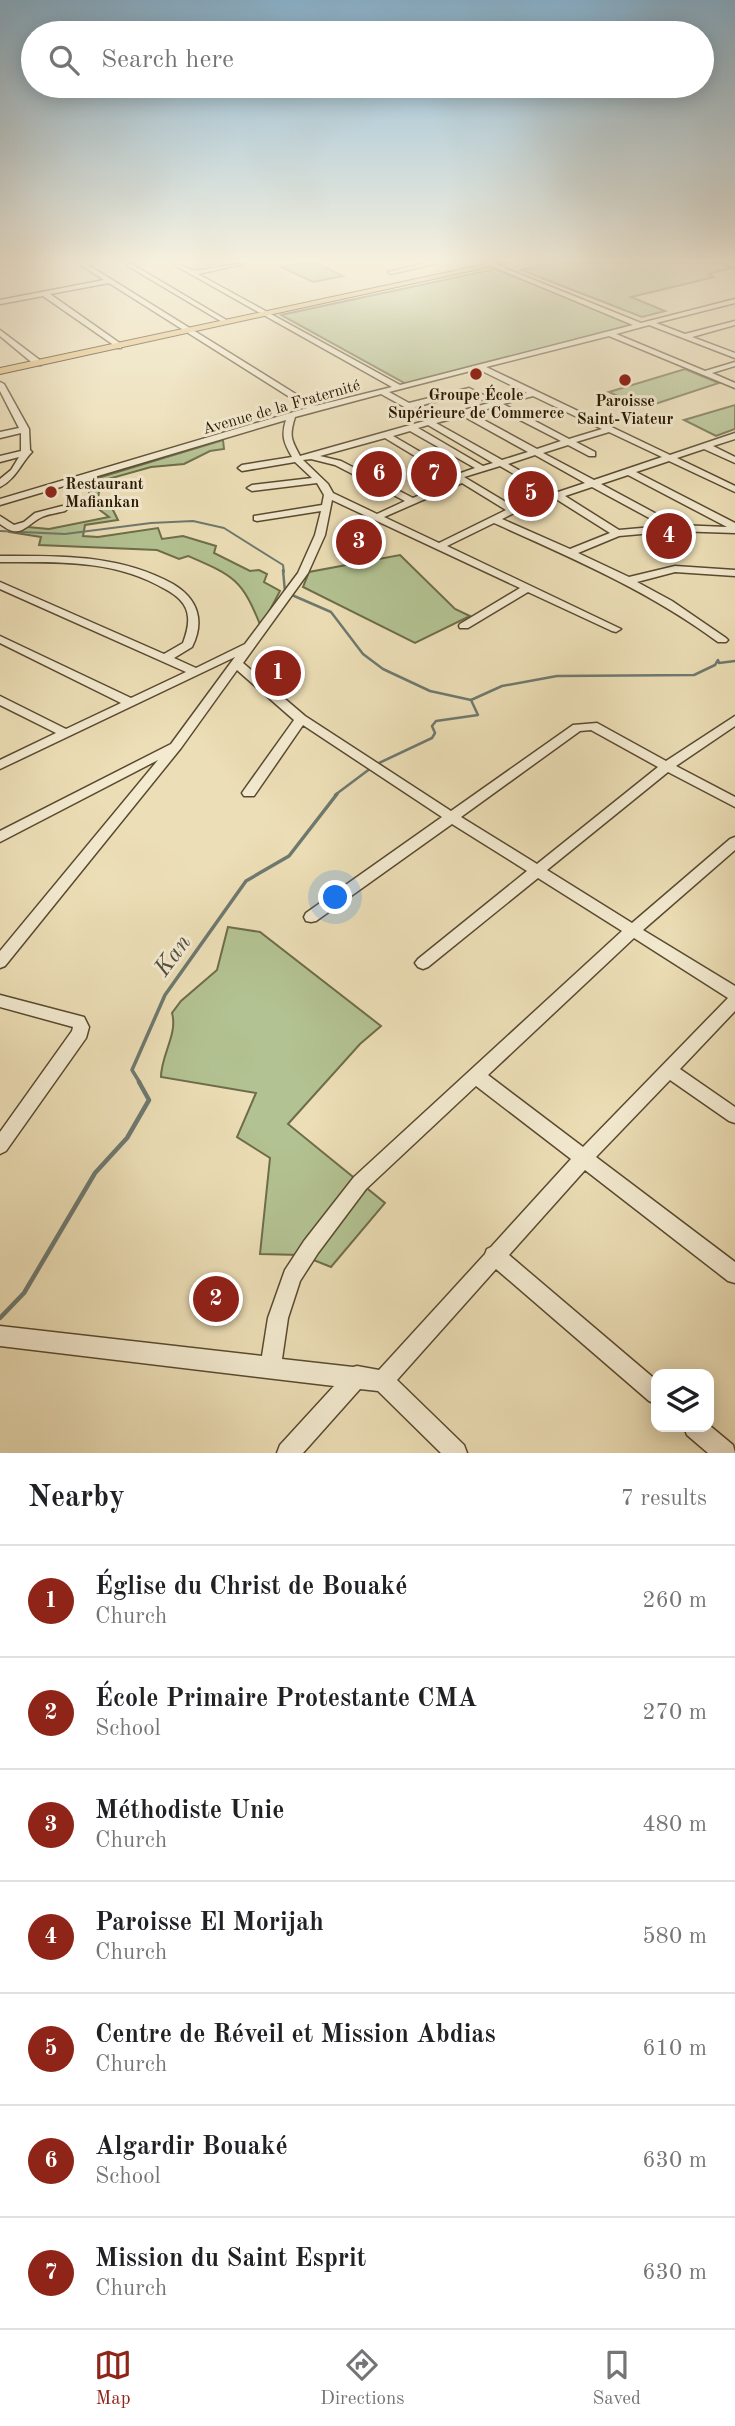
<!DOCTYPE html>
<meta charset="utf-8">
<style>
body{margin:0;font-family:"Old Standard TT",serif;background:#f6f6f6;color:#202124}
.controls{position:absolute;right:21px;bottom:21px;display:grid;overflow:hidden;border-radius:14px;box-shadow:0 4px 18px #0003}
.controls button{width:63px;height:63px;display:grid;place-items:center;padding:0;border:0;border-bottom:2px solid #e0e0e0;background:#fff;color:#202124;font:35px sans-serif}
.you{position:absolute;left:336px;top:898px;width:24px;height:24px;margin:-18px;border:5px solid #fff;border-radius:50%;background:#1a73e8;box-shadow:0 0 0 10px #1a73e833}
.badge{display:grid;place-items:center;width:46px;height:46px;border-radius:50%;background:#8f2418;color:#fff;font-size:23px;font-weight:700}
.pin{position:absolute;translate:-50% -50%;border:4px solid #fff;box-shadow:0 2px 7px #0006}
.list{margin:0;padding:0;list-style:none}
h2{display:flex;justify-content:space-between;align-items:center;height:91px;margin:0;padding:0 28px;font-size:30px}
h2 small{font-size:23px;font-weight:400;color:#757577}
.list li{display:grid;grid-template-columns:46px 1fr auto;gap:21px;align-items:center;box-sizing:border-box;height:112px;padding:0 28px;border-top:2px solid #e0e0e0}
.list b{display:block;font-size:26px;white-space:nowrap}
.list p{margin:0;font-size:23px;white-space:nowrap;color:#757577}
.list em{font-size:23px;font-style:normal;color:#757577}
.icon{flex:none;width:38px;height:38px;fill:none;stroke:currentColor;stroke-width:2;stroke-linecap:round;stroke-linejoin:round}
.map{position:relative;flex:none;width:735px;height:1453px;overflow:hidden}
.search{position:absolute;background:#fff;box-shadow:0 4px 18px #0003;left:21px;right:21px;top:21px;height:77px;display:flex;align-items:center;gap:18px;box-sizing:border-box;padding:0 24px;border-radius:38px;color:#757577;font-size:26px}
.sheet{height:875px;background:#fff}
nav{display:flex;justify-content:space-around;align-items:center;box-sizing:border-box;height:98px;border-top:2px solid #e0e0e0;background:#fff;font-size:19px;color:#757577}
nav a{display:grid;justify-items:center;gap:4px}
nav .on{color:#8f2418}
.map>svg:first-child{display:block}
</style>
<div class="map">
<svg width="735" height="1453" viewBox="0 0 735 1453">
<rect width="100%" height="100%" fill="#ecdeb6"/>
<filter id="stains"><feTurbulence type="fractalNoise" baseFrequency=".00286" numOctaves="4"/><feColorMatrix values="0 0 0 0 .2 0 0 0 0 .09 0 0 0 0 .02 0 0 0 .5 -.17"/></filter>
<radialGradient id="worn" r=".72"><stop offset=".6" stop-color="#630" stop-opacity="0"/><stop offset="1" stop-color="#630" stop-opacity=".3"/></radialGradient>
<g fill="#b3c292" stroke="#6e6d4a" stroke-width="2">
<polygon points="300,263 316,263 343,276 313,282 281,267"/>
<polygon points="553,263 724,263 735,267 709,274 714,277 631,297 665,311 642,317 521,270"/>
<polygon points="495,269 635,324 406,384 281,315"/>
<polygon points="685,369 719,383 643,408 609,392"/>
<polygon points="735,405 735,429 716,436 684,420"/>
<path d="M223,440L224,449L210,451L184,464L151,467L101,481L97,503L111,506L118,520L85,525L83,536L98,537L158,528L162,539L183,536L216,546L214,553L250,571L259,570L267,574L264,582L280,591L261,627C242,579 234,576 188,556L179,559L157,550L39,545L41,537L10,532L17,526L49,529L109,517L88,501L91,480Z"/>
<polygon points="400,555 455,609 470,616 415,643 303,587 309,572"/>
<path d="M228,927L260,932L381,1026L360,1044L288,1124L385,1203L331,1267L301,1255L260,1254L270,1158L237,1137L256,1093L161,1077C161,1055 178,1034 172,1013L181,1001L217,970Z"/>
</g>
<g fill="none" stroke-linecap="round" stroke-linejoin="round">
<polyline stroke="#6e796f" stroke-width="2" points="0,531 65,534 151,523 193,521 224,528 283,565 284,572"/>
<g stroke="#6e796f" stroke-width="2.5">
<polyline points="283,570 285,592 331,612 363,654 383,669 430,691 471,700"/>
<polyline points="377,764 432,738 435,733 432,726 436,721 478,715 471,700 502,686 557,676 694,675 715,665 718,660 719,663 735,661"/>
<polyline points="335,795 371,768"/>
</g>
<polyline stroke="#6e796f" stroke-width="3.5" points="140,1083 132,1070 165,995 246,881 289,856 337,794"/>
<polyline stroke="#6e796f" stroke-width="4.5" points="0,1318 24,1293 95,1173 127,1138 149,1100 139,1082"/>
<g stroke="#594a2f" stroke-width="3">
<g id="minor">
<path d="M78,263H85L315,406L392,387L171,263C180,263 184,268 192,270C200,272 235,263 248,263L198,274L400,385L633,325L484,263H492L641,323L735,299V303L656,323L685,334L735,321V325L692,337L735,353V358L649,325L616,334L705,371L735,362V366L712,373L735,383V388L609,336L486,367L670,455L735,433V439L713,446L735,457V463L704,449L677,458L735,486V492L669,461L636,472L735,523V533L675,531L619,536L578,553L629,577L675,566L735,570V576L675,572L637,582L672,601L726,638L728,640L726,642H718C649,591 572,558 494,523L447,546L621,629L616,632L612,631L528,592L468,628H460L459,626L460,624L520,588L332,500L325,535L308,573L243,663L305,716L451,811L573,725L597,723L666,761L735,716V726L676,766L735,797V807L668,772L547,870L632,923L730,839L735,837V850L643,930L735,986V1011L680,1069L735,1107V1123L729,1121L670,1080L596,1157L735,1262V1283L728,1281L585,1170L509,1255L656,1380V1404L649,1401L496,1269L397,1380L464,1445L467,1453H441L378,1391L360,1389L303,1453H277L280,1445L334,1386L0,1346V1326L262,1356L268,1318L285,1270L304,1241L354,1177L622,931L538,878L428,967L423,969L418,967L415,963L418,959L527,871L452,824L316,921L311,922L306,921L304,917L306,913L442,817L303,725L254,796H244L242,793L244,790L294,720L237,670L181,748L5,966L0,968V951L158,760L0,842V831L171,744L235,657L0,769V760L56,733L0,705V696L66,729L121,703L0,643V636L131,698L186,672L0,589V582L164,654L183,643C186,635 189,626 188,617C187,603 176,595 165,589C114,559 57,562 0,562V556C60,556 119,554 173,584C198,599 205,621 192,647L174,658L196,668L245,644L298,573L315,535L321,511L257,521L254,520V516L322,505L324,495L317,483L252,491L247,488L252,485L312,478L295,462L242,471L238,468L242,465L292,457C284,443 281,436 286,420L0,505V499L307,408L109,283L50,294L121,344V348H118L43,296L0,304V300L104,280ZM478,369L527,393L496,401L469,388L409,403L389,392ZM468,393L489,403L436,418L415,407ZM381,394L428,420L300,456C291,439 289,436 295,417ZM533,396L602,429L569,439L503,404ZM495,407L561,441L537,449L471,413ZM463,416L528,452L502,460L436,423ZM428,425L493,463L483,466L418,428ZM410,431L475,468L458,474L393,436ZM609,432L662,457L594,480L543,453L568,445L589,456H595V452L576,442ZM385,438L453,479L455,480L413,498L341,461L320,456ZM535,455L585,483L558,492L508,464ZM311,459L335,465L405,501L377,514L333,493L328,484L303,460ZM500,466L550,495L514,507L464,477ZM628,475L727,527L677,525L601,484ZM462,483L506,510L439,543L384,517ZM592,487L664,526L619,530L565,496ZM556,499L610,533L570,549L502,519L516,512ZM591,730L658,767L537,864L461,817L580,731ZM634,938L728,998L583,1147L488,1075ZM476,1086L571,1159L491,1247L487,1249L485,1254L379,1370L357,1366L353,1367L282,1359L288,1318L300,1281L318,1253L366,1189Z"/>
<polygon points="130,263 228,321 229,322 224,323 128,266"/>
<polygon points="426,263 438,263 391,274 388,272"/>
<polygon points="724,263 735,264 735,268 725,264"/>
<polygon points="0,330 41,361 41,365 35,365 0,336"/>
<path d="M0,382L4,384L29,429L30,450L32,452C21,463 16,479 0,487V479L11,470L19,457L0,462V456L21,451V433L0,438V432L19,428L0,391Z"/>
<path d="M62,506L67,509L65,511C58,513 48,514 42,517C24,526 21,540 0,524V516L14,525L24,522L35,513Z"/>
<polygon points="0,995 84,1017 89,1027 86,1038 6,1151 0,1154 0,1132 72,1031 73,1027 0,1007"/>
<polygon points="709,1425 733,1445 735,1453 708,1453 687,1435 684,1427 709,1427"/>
</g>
</g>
<g stroke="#281802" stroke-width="2">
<polygon id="major" points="491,263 506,263 0,374 0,368"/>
</g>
<use href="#minor" fill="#f3ead0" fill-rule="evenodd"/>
<use href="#major" fill="#e6bf7b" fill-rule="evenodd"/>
</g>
<linearGradient id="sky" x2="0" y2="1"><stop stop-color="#89b6d4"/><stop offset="0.56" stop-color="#f6f0de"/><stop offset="1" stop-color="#f6f0de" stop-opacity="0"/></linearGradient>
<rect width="735" height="466" fill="url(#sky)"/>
<g fill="#8f2418" stroke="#f3ead0" stroke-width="2.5">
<circle cx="476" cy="374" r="7"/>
<circle cx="625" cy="380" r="7"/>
<circle cx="51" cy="492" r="7"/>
</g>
<g text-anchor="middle" stroke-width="6" stroke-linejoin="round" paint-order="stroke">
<g font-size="16" font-weight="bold" fill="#281802" stroke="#f3ead0">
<text x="476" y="400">Groupe École<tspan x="476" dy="18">Supérieure de Commerce</tspan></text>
<text x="625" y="406">Paroisse<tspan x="625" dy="18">Saint-Viateur</tspan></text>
<text x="65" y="489" text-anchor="start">Restaurant<tspan x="65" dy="18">Mafiankan</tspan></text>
</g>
<g font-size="16" fill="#281802" stroke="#f3ead0">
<text transform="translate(281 406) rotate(-16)" y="6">Avenue de la Fraternité</text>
</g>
<g font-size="24" font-style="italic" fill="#515141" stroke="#f3ead0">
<text transform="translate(172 955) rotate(-54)" y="8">Kan</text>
</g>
</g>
<rect width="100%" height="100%" filter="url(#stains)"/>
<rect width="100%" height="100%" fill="url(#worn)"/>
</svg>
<div class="controls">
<button><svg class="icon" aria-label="layers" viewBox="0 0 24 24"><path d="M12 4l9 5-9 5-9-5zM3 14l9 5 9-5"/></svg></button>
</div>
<div class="you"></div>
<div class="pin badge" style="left:278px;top:673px">1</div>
<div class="pin badge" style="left:216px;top:1299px">2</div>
<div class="pin badge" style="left:359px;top:542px">3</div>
<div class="pin badge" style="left:669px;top:536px">4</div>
<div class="pin badge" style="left:531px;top:494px">5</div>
<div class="pin badge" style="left:379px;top:474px">6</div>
<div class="pin badge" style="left:434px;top:474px">7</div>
<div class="search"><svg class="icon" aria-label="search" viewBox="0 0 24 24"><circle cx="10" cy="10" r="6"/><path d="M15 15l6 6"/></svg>Search here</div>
</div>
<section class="sheet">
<h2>Nearby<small>7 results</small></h2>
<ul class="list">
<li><span class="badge">1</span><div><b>Église du Christ de Bouaké</b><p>Church</p></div><em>260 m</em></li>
<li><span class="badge">2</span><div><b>École Primaire Protestante CMA</b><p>School</p></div><em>270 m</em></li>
<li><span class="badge">3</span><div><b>Méthodiste Unie</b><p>Church</p></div><em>480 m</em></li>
<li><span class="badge">4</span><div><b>Paroisse El Morijah</b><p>Church</p></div><em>580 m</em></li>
<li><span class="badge">5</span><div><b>Centre de Réveil et Mission Abdias</b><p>Church</p></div><em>610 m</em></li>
<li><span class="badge">6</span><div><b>Algardir Bouaké</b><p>School</p></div><em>630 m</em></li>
<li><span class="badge">7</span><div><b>Mission du Saint Esprit</b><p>Church</p></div><em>630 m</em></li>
</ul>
</section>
<nav>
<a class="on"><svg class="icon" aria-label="map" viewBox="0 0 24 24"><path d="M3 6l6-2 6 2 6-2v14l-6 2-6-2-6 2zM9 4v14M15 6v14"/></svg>Map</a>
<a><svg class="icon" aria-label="directions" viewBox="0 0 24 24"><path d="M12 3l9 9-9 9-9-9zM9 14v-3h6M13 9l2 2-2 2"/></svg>Directions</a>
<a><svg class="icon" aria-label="saved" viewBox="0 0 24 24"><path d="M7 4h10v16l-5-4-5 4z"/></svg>Saved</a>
</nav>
